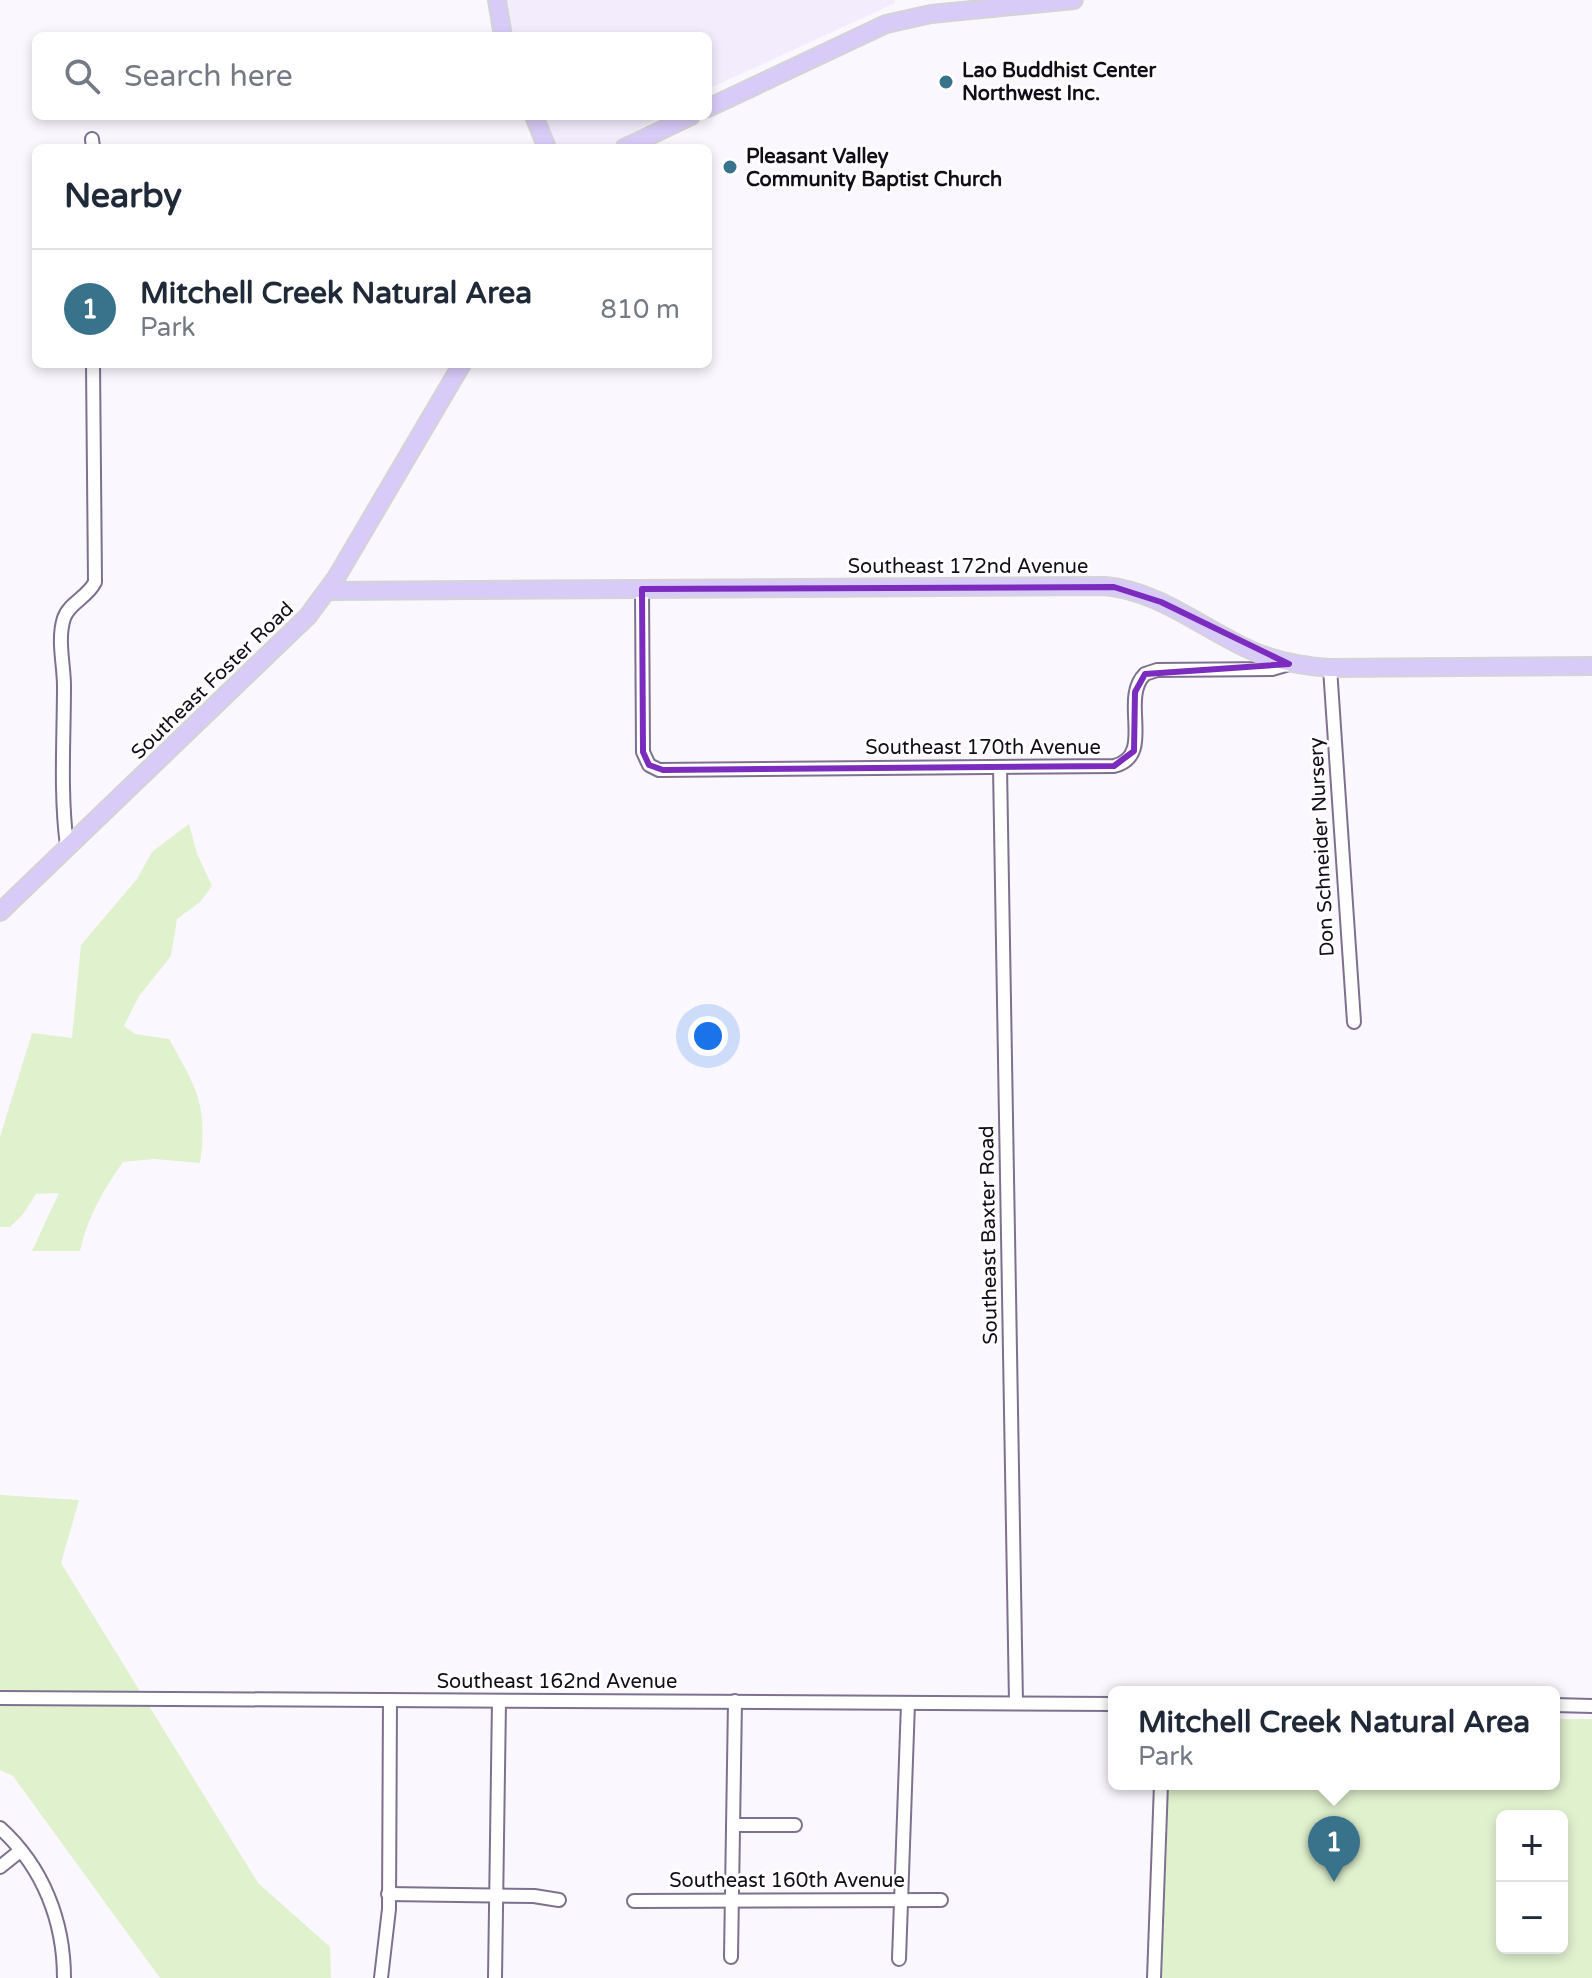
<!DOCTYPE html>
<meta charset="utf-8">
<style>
body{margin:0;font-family:"Varela Round",sans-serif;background:#f6f6f7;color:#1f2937}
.controls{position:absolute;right:24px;bottom:24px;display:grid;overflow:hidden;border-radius:12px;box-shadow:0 4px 12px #0003}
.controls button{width:72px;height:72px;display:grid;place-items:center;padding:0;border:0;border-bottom:2px solid #e0e1e3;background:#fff;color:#1f2937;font:40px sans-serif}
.you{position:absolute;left:708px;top:1036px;width:28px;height:28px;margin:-20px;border:6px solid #fff;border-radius:50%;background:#1a73e8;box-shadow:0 0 0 12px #1a73e833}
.badge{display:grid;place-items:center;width:52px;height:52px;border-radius:50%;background:#38728b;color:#fff;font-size:26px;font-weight:700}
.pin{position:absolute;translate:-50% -66px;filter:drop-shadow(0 2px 4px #0008)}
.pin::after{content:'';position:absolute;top:42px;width:28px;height:24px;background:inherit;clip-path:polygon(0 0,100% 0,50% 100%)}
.popup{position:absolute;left:1108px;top:1686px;width:452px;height:104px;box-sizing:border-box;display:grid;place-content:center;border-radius:12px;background:#fff;filter:drop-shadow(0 2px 6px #0005);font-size:26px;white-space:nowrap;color:#747a83}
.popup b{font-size:30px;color:#1f2937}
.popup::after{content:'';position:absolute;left:50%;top:100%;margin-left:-16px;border:16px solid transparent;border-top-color:#fff}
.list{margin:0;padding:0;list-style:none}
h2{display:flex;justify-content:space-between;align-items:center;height:104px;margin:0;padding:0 32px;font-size:34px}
h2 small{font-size:26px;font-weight:400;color:#747a83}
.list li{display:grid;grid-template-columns:52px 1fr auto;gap:24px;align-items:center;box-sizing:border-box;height:120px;padding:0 32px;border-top:2px solid #e0e1e3}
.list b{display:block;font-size:30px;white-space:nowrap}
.list p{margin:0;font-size:26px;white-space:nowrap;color:#747a83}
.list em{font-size:26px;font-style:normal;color:#747a83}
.icon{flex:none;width:44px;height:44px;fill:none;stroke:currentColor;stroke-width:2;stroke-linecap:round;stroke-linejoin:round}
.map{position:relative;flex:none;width:1592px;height:1978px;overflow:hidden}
.search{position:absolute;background:#fff;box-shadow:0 4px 12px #0003;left:32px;top:32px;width:680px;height:88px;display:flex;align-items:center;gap:20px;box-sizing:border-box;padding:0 28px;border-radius:12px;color:#747a83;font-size:30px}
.panel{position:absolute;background:#fff;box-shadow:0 4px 12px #0003;left:32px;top:144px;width:680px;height:224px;border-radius:12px}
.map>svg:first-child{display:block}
</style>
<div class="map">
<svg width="1592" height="1978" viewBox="0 0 1592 1978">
<rect width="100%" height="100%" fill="#faf7fe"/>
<g fill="#f3ecfd">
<polygon points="508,0 895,0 895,3 708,89 708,36 513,36"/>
<polygon points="544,116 661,116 605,148 557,148"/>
</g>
<g fill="#e0f1ce" fill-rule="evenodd">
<path d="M189,824L197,854L212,886L200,902L177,919L171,956L139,996L124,1026L135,1034L169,1039C197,1089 208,1105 200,1163L154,1159L123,1162C103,1190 87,1218 80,1251H32L59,1193L36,1194L23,1214L10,1227H0V1137L32,1033L72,1038L81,945L137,879L152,852Z"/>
<polygon points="0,1495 79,1500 61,1563 258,1883 330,1947 331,1978 160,1978 13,1776 0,1770"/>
<path d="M1554,1719H1592V1978H1159L1168,1784H1554ZM1502,1816H1562V1948H1502Z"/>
</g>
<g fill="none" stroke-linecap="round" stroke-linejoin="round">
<g stroke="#7e718f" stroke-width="16">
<g id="minor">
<polyline points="92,139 93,148"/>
<path d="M642,589L643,752L649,765L659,770L1114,766C1156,756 1119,699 1145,674L1157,670L1272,669L1289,664"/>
<polyline points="1330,668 1354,1022"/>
<polyline points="1000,767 1016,1703"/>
<path d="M67,846C60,792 64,740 64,686C64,664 57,640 64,618C69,603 88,597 95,582L93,364"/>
<polyline points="0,1698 1114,1704"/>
<polyline points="1554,1705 1592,1706"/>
<polyline points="733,1825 795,1825"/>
<path d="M0,1828C43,1867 64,1921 64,1978"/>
<polyline points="0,1867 20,1851"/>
<polyline points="388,1894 534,1896 559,1900"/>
<polyline points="634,1901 941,1900"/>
<polyline points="731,1957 735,1701"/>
<polyline points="899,1959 908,1703"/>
<polyline points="381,1978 389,1909 390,1700"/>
<polyline points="495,1978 499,1701"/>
<polyline points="1154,1978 1161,1784"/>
</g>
</g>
<g stroke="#d4d3d5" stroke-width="20">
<g id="major">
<polyline points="497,0 503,36"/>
<polyline points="708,108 886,24 931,14 1074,0"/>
<polyline points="534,116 547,148"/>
<polyline points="624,148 691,116"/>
<path d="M327,591L1105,586C1158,591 1199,626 1246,648C1273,661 1301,666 1330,668L1592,666"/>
<polyline points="0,912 308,616 336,578 462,364"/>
</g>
</g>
<use href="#minor" stroke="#fff" stroke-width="12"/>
<use href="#major" stroke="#d9cbf8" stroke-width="16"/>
</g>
<path fill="none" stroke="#7b2cbf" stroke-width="6" stroke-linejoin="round" d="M1114,587L1161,602L1289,664L1145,674L1135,692L1134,751L1114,766L663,770L649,765L643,752L642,589Z"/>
<g fill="#38728b" stroke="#fff" stroke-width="3">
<circle cx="946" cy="82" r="8"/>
<circle cx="730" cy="167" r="8"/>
</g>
<g text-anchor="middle" stroke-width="6" stroke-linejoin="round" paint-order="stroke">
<g font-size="20" font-weight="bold" fill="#120d18" stroke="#fff" text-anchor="start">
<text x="962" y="77">Lao Buddhist Center<tspan x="962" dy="23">Northwest Inc.</tspan></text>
<text x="746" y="163">Pleasant Valley<tspan x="746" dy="23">Community Baptist Church</tspan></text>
</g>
<g font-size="20" fill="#120d18" stroke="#fff">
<text x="968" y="573">Southeast 172nd Avenue</text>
<text transform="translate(212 680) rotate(-44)" y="7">Southeast Foster Road</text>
<text x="983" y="754">Southeast 170th Avenue</text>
<text transform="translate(1321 847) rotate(-93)" y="7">Don Schneider Nursery</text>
<text transform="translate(988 1235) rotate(-91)" y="7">Southeast Baxter Road</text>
<text x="557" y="1688">Southeast 162nd Avenue</text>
<text x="787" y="1887">Southeast 160th Avenue</text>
</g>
</g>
</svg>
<div class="controls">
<button>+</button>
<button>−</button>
</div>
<div class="you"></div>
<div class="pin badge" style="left:1334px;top:1882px">1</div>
<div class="popup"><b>Mitchell Creek Natural Area</b>Park</div>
<div class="search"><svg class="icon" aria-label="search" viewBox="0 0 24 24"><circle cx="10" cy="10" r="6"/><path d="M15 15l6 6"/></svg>Search here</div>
<section class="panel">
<h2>Nearby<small></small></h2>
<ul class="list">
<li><span class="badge">1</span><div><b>Mitchell Creek Natural Area</b><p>Park</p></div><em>810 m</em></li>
</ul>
</section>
</div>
